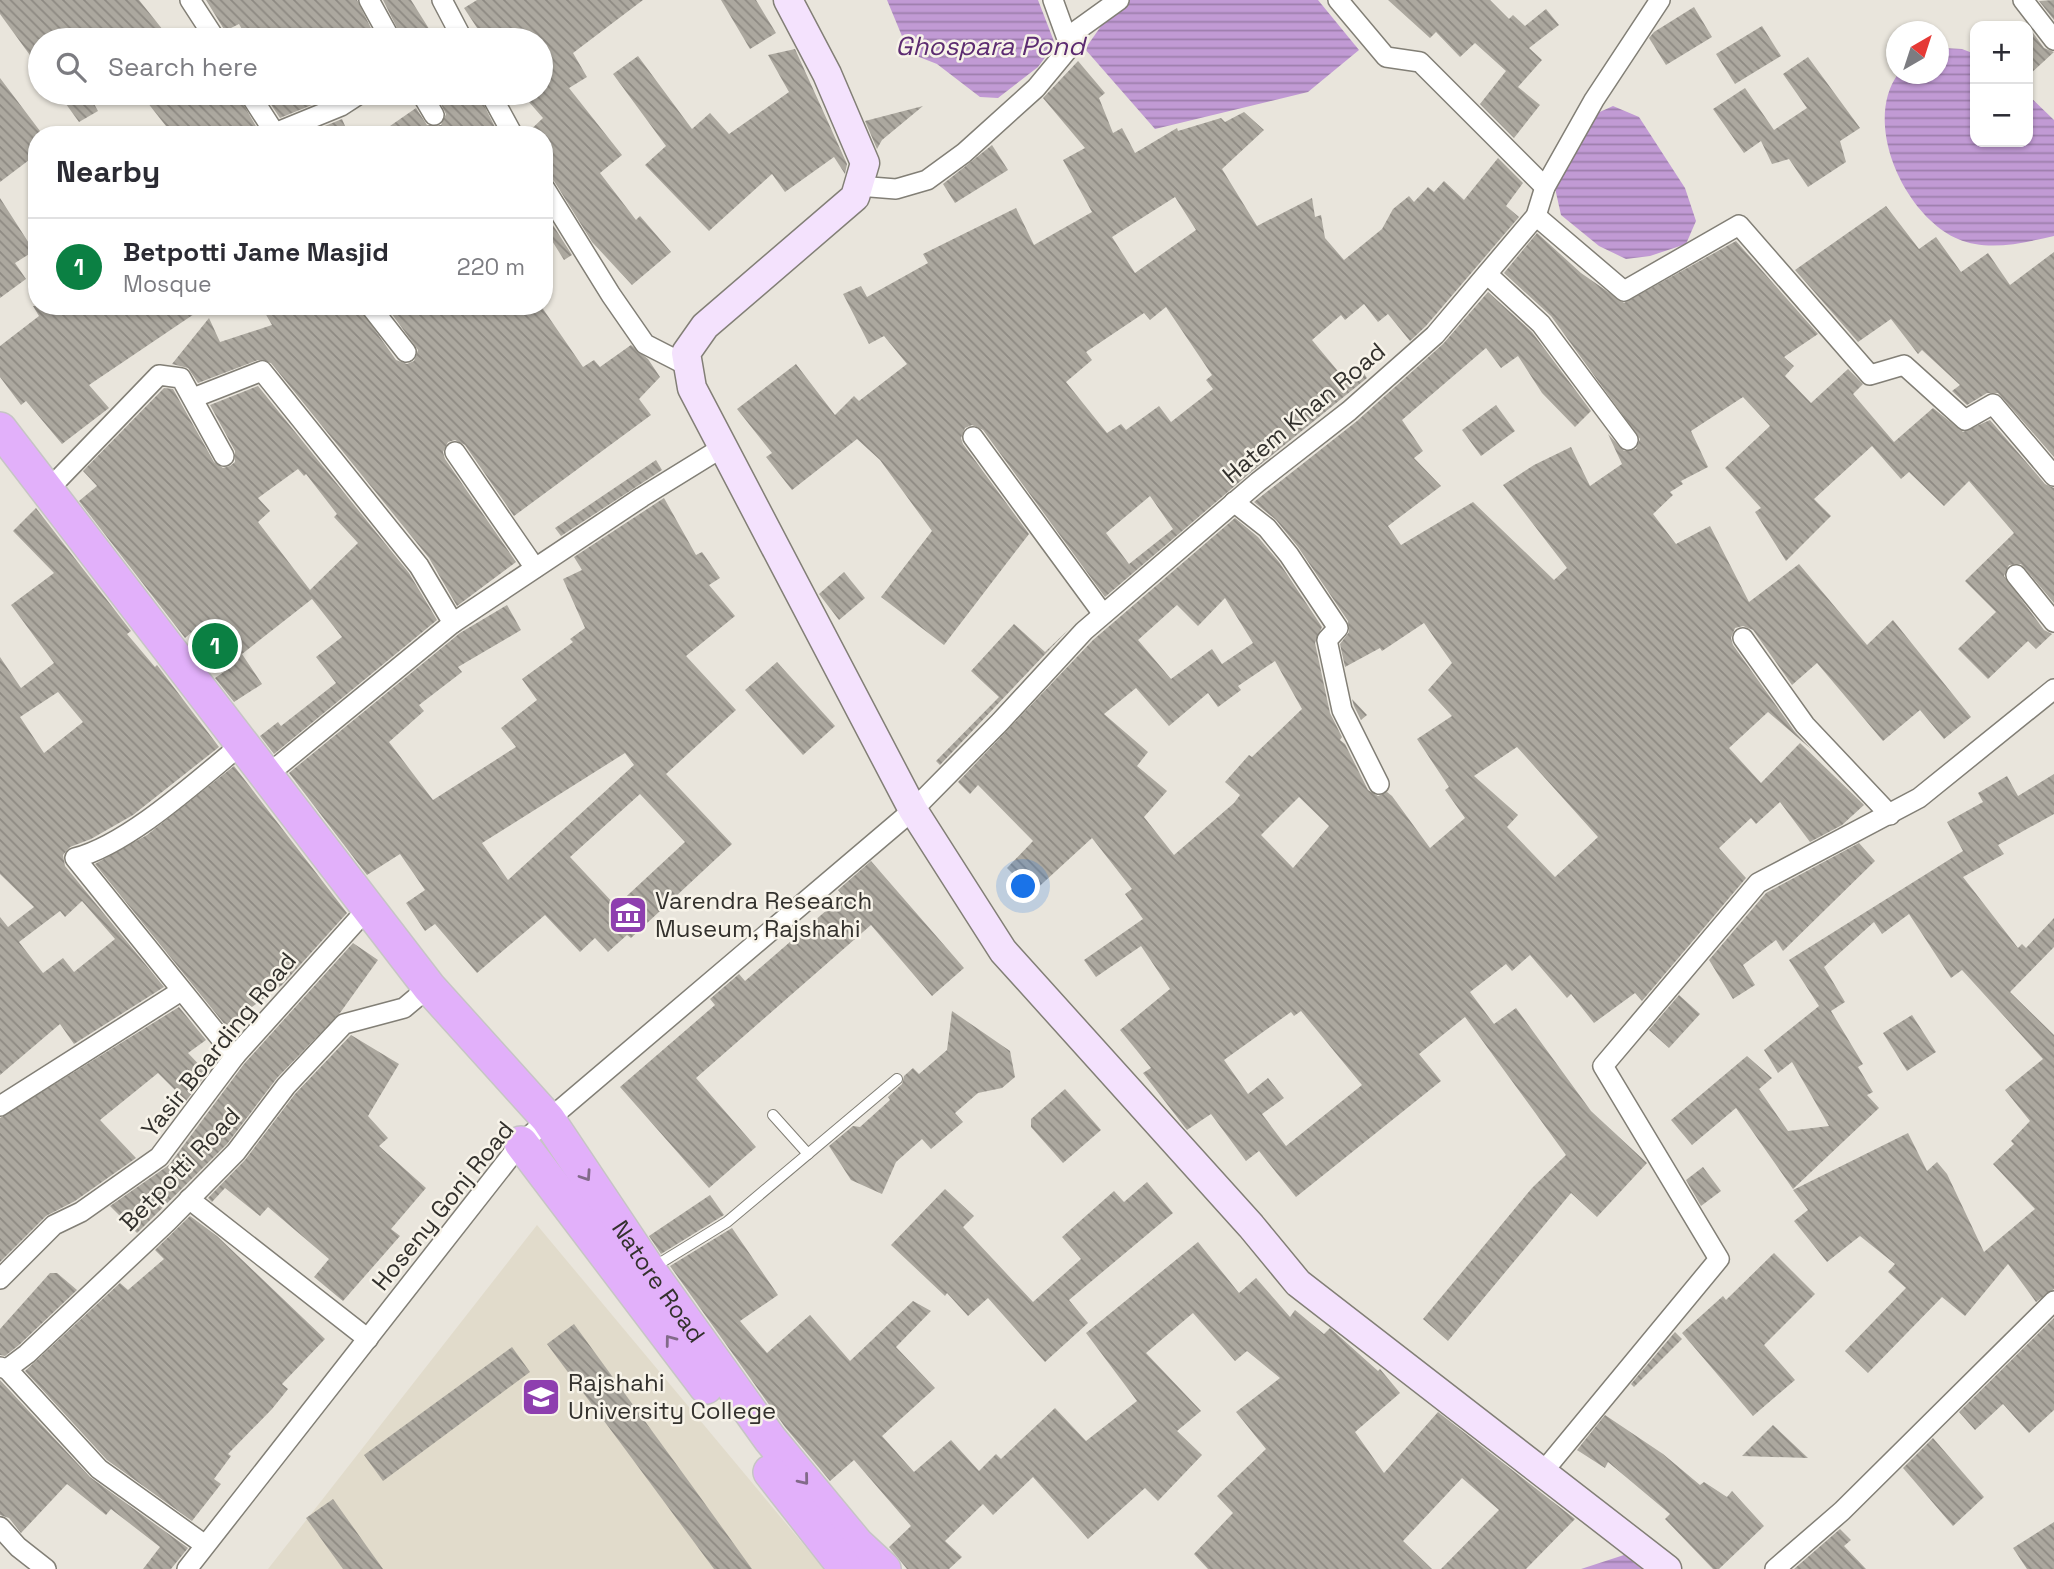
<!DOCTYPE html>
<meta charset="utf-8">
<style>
body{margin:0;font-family:"Space Grotesk",sans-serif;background:#f7f7f7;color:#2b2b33}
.controls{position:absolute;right:21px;top:21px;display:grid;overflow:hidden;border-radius:14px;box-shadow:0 2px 5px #0004}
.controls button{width:63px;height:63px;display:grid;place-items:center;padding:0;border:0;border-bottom:2px solid #e1e1e2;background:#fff;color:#2b2b33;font:35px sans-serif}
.compass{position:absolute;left:1886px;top:21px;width:63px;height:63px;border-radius:50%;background:#fff;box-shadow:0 2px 5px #0004;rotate:39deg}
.you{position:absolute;left:1024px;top:887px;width:24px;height:24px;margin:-18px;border:5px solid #fff;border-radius:50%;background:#1a73e8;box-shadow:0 0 0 10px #1a73e833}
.badge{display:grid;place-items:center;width:46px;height:46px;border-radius:50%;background:#0b8043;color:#fff;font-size:23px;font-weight:700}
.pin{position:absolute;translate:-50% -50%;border:4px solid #fff;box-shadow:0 2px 7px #0006}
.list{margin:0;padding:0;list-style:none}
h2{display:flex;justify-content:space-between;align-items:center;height:91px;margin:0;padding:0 28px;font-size:30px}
h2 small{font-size:23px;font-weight:400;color:#7c7c81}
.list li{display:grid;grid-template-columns:46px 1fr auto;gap:21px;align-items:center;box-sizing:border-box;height:98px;padding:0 28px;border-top:2px solid #e1e1e2}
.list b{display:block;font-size:26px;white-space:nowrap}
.list p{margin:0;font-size:23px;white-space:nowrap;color:#7c7c81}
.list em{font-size:23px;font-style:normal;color:#7c7c81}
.icon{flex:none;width:38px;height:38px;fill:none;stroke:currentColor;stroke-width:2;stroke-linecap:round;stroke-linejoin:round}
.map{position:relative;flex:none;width:2054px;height:1569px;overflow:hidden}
.search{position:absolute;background:#fff;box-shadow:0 2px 5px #0004;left:28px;top:28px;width:525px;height:77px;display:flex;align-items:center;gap:18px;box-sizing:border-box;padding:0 24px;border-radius:38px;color:#7c7c81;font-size:26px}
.panel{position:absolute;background:#fff;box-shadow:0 2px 5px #0004;left:28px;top:126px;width:525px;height:189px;border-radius:28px}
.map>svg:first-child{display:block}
</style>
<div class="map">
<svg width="2054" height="1569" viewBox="0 0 2054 1569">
<defs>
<pattern id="water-rules" width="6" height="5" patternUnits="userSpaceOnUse" patternTransform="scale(1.75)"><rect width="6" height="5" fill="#c19ad4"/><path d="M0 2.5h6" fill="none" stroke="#9d7eac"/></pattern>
<pattern id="building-back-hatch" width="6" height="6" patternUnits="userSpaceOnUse" patternTransform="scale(1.75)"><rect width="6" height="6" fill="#aca89f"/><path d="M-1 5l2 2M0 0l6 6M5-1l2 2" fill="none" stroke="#8d8982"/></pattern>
</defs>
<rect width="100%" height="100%" fill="#e9e5dc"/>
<polygon fill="#e1dbcb" points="537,1225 824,1569 268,1569"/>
<g fill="url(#water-rules)">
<polygon points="887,0 1038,0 1055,44 1038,67 998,98 980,97 937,64 909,53"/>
<polygon points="1127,0 1318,0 1359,50 1308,92 1155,129 1085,49 1113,9"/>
<path d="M1943,48L1962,49L1975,54V142H2028V95L2054,120V236C2023,243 1988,252 1958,239C1905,216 1862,124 1898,74H1938L1939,49Z"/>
<polygon points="1613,106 1639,117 1685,188 1696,221 1686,244 1650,256 1626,259 1599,246 1561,215 1555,188 1591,116"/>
<polygon points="1624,1555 1642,1569 1581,1569"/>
</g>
<g fill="url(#building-back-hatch)" fill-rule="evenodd">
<polygon points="0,0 139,0 171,40 40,40 40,69 0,14"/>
<polygon points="206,0 357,0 376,38 248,40 239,24 225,31"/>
<polygon points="383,0 411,0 436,40 403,40"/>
<polygon points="477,0 643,0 573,53 587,77 569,88 622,155 600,173 636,220 640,216 671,252 632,285 592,242 554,181 544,175 544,135 525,135 543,118 521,93 541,93 541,40 485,40 464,8"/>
<polygon points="721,0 756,0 776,33 750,49"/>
<polygon points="1388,0 1490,0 1509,19 1513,15 1525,26 1546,9 1559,25 1529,48 1542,60 1518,87 1540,105 1514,138 1480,104 1506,71 1475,43 1460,57 1436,32 1430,38"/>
<polygon points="2054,0 2054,20 2039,1"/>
<polygon points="1694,7 1712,37 1666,65 1649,38 1654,32"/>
<polygon points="1762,26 1781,56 1735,84 1716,54"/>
<polygon points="2028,26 2044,48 2054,52 2028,76"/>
<polygon points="795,49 847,164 845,174 834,157 785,192 772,174 709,231 645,165 666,146 613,74 638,56 692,129 710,113 729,134 789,92 768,55"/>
<polygon points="1808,57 1860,128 1840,141 1846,162 1808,187 1789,159 1772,164 1761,141 1744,153 1713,109 1745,88 1774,130 1807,108 1783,74"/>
<path d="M1078,61L1105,93L1099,98L1113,133L1122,128L1135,153L1177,128L1178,131L1221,118L1225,122L1244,112L1264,130L1222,169L1257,226L1312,198L1315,217L1321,215L1325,238L1344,260L1382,229L1393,209L1409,196L1414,202L1428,187L1434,192L1444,181L1464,200L1498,158L1523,183L1506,206L1519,217L1426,326L1410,341L1388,314L1378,322L1364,304L1345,320L1341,315L1312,340L1347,382L1363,372L1367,378L1250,473L1105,597L983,430L972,425L965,428L961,438L963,444L1029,534L944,645L881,597L932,531L880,460L857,439L792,490L766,457L772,453L737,409L796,364L835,415L854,396L859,401L907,364L884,336L869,344L843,294L861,286L867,297L928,263L923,254L1016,208L1034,245L1092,212L1063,160L1085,148L1043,98ZM1175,197L1196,230L1135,273L1112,237ZM1166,307L1212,375L1206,380L1213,389L1171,422L1159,406L1126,430L1121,424L1107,433L1066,382L1092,360L1086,352L1144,313L1150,320ZM1150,496L1173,529L1129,564L1106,533Z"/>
<polygon points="0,78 43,135 37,135 37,154 0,182"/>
<polygon points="58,93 88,93 98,111 79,122"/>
<polygon points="140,93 192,93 202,105 222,93 237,93 261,135 173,135"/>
<polygon points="263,93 326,93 329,98 280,118"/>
<polygon points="439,93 478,93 499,135 377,135 416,108 427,125 441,125 446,114 436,95"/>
<polygon points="923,106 882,140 877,149 865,121"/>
<polygon points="342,119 349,135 303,135"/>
<polygon points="992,145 1008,170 955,203 943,184"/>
<polygon points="0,198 34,251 15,263 26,279 0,298"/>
<polygon points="1886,206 1919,249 1936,237 1961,272 1988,253 2010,285 2054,252 2054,457 1998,393 1987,393 1967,405 1952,391 1960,385 1922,350 1918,354 1891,319 1858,342 1795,270"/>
<polygon points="544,211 572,255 564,260 544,228"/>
<path d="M1537,233L1581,273L1624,303L1736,241L1818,334L1784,357L1794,366L1785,376L1811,403L1848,369L1863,384L1853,394L1894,442L1933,408L1963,432L1990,420L2045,484L2054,488V603L2021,564L2009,565L2004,576L2044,630L2052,634L2036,649L2028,641L1988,679L1958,649L1996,612L1965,581L2014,533L1969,481L1944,506L1909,472L1901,479L1872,446L1814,499L1831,516L1786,561L1755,512L1761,508L1725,468L1770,426L1743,397L1691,431L1708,467L1681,481L1683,484L1670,492L1673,495L1653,514L1676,544L1710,526L1749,602L1799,564L1867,645L1893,620L1971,717L1944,739L1920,710L1883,741L1817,663L1792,685L1753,630L1743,626L1735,628L1731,638L1733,645L1795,732L1811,749L1768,712L1729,748L1761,783L1800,743L1864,805L1842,825L1810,842L1780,802L1756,824L1751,818L1719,848L1746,878L1642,1001L1635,993L1594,1023L1571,994L1567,998L1530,955L1512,971L1506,964L1470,992L1494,1024L1516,1008L1591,1111L1647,1163L1597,1217L1571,1193L1448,1341L1423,1319L1532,1188L1566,1155L1465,1017L1419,1054L1441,1081L1296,1197L1259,1151L1246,1161L1211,1114L1187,1130L1143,1073L1151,1068L1120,1030L1170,989L1141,946L1096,977L1084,960L1143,919L1125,894L1132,889L1092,838L1032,893L1007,868L1033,841L978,785L970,794L958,782L1093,640L1235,518L1258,537L1279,562L1322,627L1315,643L1330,713L1342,737L1340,740L1345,744L1368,790L1378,796L1387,792L1392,796L1430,848L1465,818L1445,790L1449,787L1417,739L1452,716L1428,690L1452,663L1424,623L1382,651L1380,648L1345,667L1340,644L1349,632L1348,621L1298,547L1276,520L1254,502L1357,421L1443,344L1488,292L1532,332L1591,411L1575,427L1542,393L1518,356L1501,368L1486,348L1402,420L1423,451L1414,458L1441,486L1388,526L1401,545L1473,502L1554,580L1567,568L1503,485L1534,465L1571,447L1590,486L1622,464L1608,434L1624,451L1636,449L1640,439L1551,316L1504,273ZM1225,598L1253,643L1222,664L1212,649L1171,679L1138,640L1177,605L1198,626ZM1275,661L1302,709L1252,757L1249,755L1225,782L1240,795L1234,803L1174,855L1144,817L1167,791L1137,766L1148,752L1104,714L1136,688L1169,726L1208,693L1218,707L1241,690L1238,686ZM1517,747L1598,837L1555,877L1507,827L1518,815L1474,776ZM1299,797L1329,826L1293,868L1261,835ZM1301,1011L1362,1085L1286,1146L1262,1114L1284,1098L1268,1078L1248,1094L1224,1060L1291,1012L1294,1016Z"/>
<polygon points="33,306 206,306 89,385 109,408 62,444 26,401 21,405 0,377 0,346 39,316"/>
<polygon points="261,306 358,306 396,360 407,364 414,361 418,350 386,306 541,306 583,367 594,360 600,367 631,345 648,359 660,377 639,399 651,415 514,516 465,445 455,440 448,442 443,452 445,459 516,562 457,606 429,558 271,363 258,360 198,383 188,368 172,364 209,318 220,342 272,325"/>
<path d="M258,386L409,573L437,620L274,754L260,736L278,722L281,726L336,683L316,657L342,637L312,599L242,654L262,684L234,702L215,678L224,672L193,631L185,638L79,501L97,486L83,471L164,388L173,389L214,462L223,468L230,466L235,462V451L210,405ZM298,469L304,476L306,474L337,514L334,517L358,543L310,590L258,522L270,511L258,498Z"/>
<polygon points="1496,405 1515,431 1481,456 1462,430"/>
<polygon points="656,460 662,470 561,536 555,528"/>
<path d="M664,498L696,555L702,552L720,578L709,585L735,616L686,656L736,710L666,774L732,844L631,938L627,935L608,952L595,938L580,952L545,915L477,973L435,924L425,931L406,903L425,890L400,854L367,875L289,773L460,633L507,605L521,630L458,667L462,672L419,705L424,711L389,742L433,800L516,747L501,728L537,700L522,679L573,642L570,639L585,628L563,579L582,570L574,557ZM625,753L634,765L508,880L482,843ZM640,794L685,842L616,906L570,857Z"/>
<path d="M36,508L131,631L127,634L155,667L157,665L219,747L133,815L91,839L70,847L63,855L65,866L164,987L74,1044L60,1024L0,1075V917L8,927L34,907L0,874V657L21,688L54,663L11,605L54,573L13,531ZM58,692L83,722L44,753L20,717ZM82,901L115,939L74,972L63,958L43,973L19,942L60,911L65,917Z"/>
<polygon points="844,572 865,598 839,620 819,594"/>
<polygon points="1014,624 1045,652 1068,630 940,765 936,761 999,697 971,671"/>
<polygon points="777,662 835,726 803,755 745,690"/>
<polygon points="1352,699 1367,715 1361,720 1354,706"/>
<polygon points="234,766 347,913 282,985 226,1026 95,864 147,835"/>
<polygon points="2054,774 2054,814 1998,845 2004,854 1963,877 2018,948 2022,944 2026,948 2054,918 2054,947 2010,992 2054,1035 2054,1289 2036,1302 2008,1264 1965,1316 1942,1297 1868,1373 1845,1351 1906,1288 1888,1272 1895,1264 1860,1236 1827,1262 1794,1221 1808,1210 1793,1190 1908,1133 1927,1171 1937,1162 1947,1174 1984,1252 2035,1209 1993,1164 2014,1144 2011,1141 2030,1121 2005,1090 2043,1059 1962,970 1951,978 1909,914 1882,934 1874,922 1824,967 1845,1002 1831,1011 1863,1064 1858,1067 1873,1092 1867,1095 1879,1108 1793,1189 1736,1108 1692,1145 1671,1120 1747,1056 1772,1078 1759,1089 1788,1131 1829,1126 1792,1062 1778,1073 1764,1050 1819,1006 1789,960 1963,851 1947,822 1983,802 1978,793 2007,776 2018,796"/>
<polygon points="1859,843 1875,861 1783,951 1776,940 1743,965 1755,985 1733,999 1709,960 1766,893"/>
<polygon points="871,861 964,968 932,996 871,925 696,1078 756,1147 709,1188 620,1087 715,1005 710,999 739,974 745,981 843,896 838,890"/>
<polygon points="353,943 378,960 340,1013 277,1078 227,1144 137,1233 110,1206 169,1165 244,1064"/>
<polygon points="1679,995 1700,1014 1669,1048 1649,1030"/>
<polygon points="179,1007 206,1040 188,1053 207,1073 186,1101 158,1073 100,1120 136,1158 75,1201 46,1216 0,1262 0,1118"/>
<polygon points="952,1011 1010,1051 1015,1077 1002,1088 978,1093 955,1113 963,1122 931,1149 922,1139 896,1162 882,1194 851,1180 829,1146 853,1126 860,1127 890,1100 888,1097 902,1084 904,1076 913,1068 919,1074 947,1050"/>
<polygon points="1912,1015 1936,1052 1907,1071 1883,1033"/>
<polygon points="351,1035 399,1064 368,1116 388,1138 379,1146 426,1188 391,1229 400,1236 343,1301 314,1277 329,1259 268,1207 260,1216 225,1188 212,1202 208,1198 245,1160 295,1094"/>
<polygon points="1065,1089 1101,1130 1063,1163 1031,1127 1031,1119"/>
<polygon points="1703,1167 1721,1191 1701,1206 1686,1180"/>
<polygon points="1147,1182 1173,1213 1069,1300 1088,1323 1045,1362 988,1298 968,1316 947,1293 945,1296 891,1245 945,1189 974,1216 963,1227 1033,1302 1081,1259 1062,1237 1114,1191 1124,1202"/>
<polygon points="710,1195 724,1215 661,1254 649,1236"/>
<polygon points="190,1216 217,1236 325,1339 282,1384 288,1389 272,1409 228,1454 231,1456 214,1479 221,1484 192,1521 107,1460 25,1371 120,1283 128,1290 164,1259 155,1250"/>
<polygon points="732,1228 778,1295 740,1321 767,1353 810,1315 850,1361 913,1301 931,1311 896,1347 935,1388 882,1436 914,1472 951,1440 979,1471 996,1454 1001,1459 1055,1408 1086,1441 1137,1401 1086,1333 1198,1242 1239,1293 1256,1278 1290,1317 1295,1310 1324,1334 1330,1328 1378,1371 1380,1369 1400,1393 1355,1432 1384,1473 1438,1412 1575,1519 1526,1569 1441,1569 1499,1510 1462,1478 1403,1541 1432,1569 1208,1569 1194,1554 1233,1513 1217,1496 1266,1449 1236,1412 1280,1378 1247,1351 1235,1361 1193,1313 1146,1353 1201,1411 1177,1431 1202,1455 1158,1501 1145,1488 1088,1539 1033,1477 993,1515 983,1504 945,1541 962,1557 949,1569 907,1569 889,1547 911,1526 854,1460 830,1481 785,1427 670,1266"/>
<polygon points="1774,1253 1815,1294 1764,1345 1795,1380 1753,1416 1682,1333 1723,1296 1726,1300"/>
<polygon points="50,1273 57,1273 77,1290 19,1345 5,1356 0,1355 0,1329"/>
<polygon points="2054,1318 2054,1410 2029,1433 2003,1404 1975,1430 1959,1412"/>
<polygon points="574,1324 690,1483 752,1569 714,1569 547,1344"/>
<polygon points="1675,1332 1682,1339 1634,1387 1631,1384"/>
<polygon points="512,1347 530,1372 383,1481 364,1455"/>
<polygon points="0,1380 90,1477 188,1548 171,1569 143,1569 160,1547 111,1509 106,1515 67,1484 21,1533 9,1518 0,1515"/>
<polygon points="1605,1415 1663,1454 1700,1485 1704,1482 1727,1497 1732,1491 1764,1526 1719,1569 1713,1569 1665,1519 1670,1514 1608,1462 1605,1468 1577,1450"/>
<polygon points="1773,1425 1808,1458 1742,1456"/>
<polygon points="1933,1438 1984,1497 1953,1526 1903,1468"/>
<polygon points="333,1499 383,1569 343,1569 306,1518"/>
<polygon points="2054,1522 2054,1569 2027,1569 2013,1548"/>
<polygon points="1840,1529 1851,1540 1844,1546 1866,1569 1794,1569"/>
</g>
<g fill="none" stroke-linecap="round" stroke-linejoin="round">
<g stroke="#827f76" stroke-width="12">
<g id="service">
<polyline points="773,1115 808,1154"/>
<polyline points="652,1268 727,1222 897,1079"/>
</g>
</g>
<g stroke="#827f76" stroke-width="22">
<g id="minor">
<polyline points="190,0 216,40"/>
<polyline points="369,0 391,40"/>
<polyline points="442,0 463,40"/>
<polyline points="1053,0 1070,47"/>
<polyline points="1338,0 1386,57 1420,62 1545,187"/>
<polyline points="2023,0 2054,40"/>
<polyline points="249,93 276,135"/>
<polyline points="421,93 434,115"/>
<polyline points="490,93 513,135"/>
<polyline points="275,133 341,106 361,93"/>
<polyline points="858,186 896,189 927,180 964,153 1036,88 1070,47 1076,31 1119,0"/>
<polyline points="544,187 611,295 645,344 688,366"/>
<polyline points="1536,216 1624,291 1739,225 1870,375 1904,365 1965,420 1993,404 2054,476"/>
<polyline points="1487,274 1541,324 1628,440"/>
<polyline points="370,306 406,352"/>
<polyline points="193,398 262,371 419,566 453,623"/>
<polyline points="973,437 1103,614"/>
<polyline points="455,452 535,568"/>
<polyline points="48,490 159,375 181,378 224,456"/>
<polyline points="1234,502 1267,528 1289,555 1338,628 1327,640 1342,710 1379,784"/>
<polyline points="2016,575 2054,622"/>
<polyline points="1743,638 1805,725 1890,815"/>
<polyline points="266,776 453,623 642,497 723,447"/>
<path d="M235,1056L75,858C129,844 198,780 242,744"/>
<polyline points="0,1106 181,991"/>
<polyline points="189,1199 368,1339"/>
<polyline points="0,1279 54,1225 81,1212 159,1157 235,1056 368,908"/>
<polyline points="0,1367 7,1369 27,1354 167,1222 236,1152 286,1086 344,1024 404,1008 429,987"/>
<polyline points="7,1369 99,1469 205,1545"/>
<polyline points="1542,1473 1719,1259 1603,1066 1758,883 1919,798 2054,689"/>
<polyline points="0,1527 18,1547 46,1569"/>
<polyline points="187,1569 521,1143 913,810 1000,722 1084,631 1258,482 1349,411 1435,335 1536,216 1545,187 1594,100 1660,0"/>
<polyline points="1775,1569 1842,1511 2054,1301"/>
</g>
</g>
<g stroke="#827f76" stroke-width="31">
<polyline id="secondary" points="788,0 827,74 865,163 855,197 705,326 686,353 692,388 913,810 1003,951 1251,1226 1298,1283 1667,1569"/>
</g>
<g stroke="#c6c5c4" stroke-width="36">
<g id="trunk">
<path id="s1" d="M0,429L429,987L548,1119L649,1270L770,1439L857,1544L884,1569"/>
<polyline points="521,1143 706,1387"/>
<polyline points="770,1472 846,1569"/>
</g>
</g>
<use href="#service" stroke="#fff" stroke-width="10"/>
<use href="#minor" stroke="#fff" stroke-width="19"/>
<use href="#secondary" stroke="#f4e2fd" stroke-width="28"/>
<use href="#trunk" stroke="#e2b0fa" stroke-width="33"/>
</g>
<defs><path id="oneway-chevron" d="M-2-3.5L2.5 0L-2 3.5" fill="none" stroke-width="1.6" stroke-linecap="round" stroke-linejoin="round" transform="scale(1.75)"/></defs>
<g stroke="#826a89">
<use href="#oneway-chevron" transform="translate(586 1176) rotate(56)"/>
<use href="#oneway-chevron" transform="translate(670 1340) rotate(-127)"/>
<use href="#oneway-chevron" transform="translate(804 1480) rotate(51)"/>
</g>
<defs>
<g id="museum-square" transform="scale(2.0125)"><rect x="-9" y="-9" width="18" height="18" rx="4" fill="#8e3faf" stroke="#f7f3e9"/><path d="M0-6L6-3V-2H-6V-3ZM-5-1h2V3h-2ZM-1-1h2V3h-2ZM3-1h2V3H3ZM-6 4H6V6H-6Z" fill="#fff"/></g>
<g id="university-square" transform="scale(2.0125)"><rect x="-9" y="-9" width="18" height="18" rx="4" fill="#8e3faf" stroke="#f7f3e9"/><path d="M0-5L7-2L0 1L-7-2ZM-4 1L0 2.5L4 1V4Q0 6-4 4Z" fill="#fff"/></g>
</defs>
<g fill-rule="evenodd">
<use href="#museum-square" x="628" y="915"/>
<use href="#university-square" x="541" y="1397"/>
</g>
<g text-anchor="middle" stroke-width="5" stroke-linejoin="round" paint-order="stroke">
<g font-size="24" fill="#33312d" stroke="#f7f3e9">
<text transform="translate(1304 413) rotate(-40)" y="8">Hatem Khan Road</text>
<text transform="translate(219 1045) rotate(-51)" y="8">Yasir Boarding Road</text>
<text transform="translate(180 1169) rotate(-46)" y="8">Betpotti Road</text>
<text transform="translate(443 1206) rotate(-51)" y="8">Hoseny Gonj Road</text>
<text dy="8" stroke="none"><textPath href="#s1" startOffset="1078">Natore Road</textPath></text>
</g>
<g font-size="24" fill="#33312d" stroke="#f7f3e9" text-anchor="start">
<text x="655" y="909">Varendra Research<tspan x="655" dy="28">Museum, Rajshahi</tspan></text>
<text x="568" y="1391">Rajshahi<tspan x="568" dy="28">University College</tspan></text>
</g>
<g font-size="26" font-style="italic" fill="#5c2b71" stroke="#f7f3e9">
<text x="990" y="55">Ghospara Pond</text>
</g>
</g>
</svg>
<div class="controls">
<button>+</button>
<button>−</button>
</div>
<svg class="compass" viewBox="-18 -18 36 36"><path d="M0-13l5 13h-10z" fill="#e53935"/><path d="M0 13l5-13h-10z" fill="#7c7c81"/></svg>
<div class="you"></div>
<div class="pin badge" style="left:215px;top:646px">1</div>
<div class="search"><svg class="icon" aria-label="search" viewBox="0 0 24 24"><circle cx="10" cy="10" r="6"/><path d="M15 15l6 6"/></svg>Search here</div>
<section class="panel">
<h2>Nearby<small></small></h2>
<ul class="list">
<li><span class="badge">1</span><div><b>Betpotti Jame Masjid</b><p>Mosque</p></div><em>220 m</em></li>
</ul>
</section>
</div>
